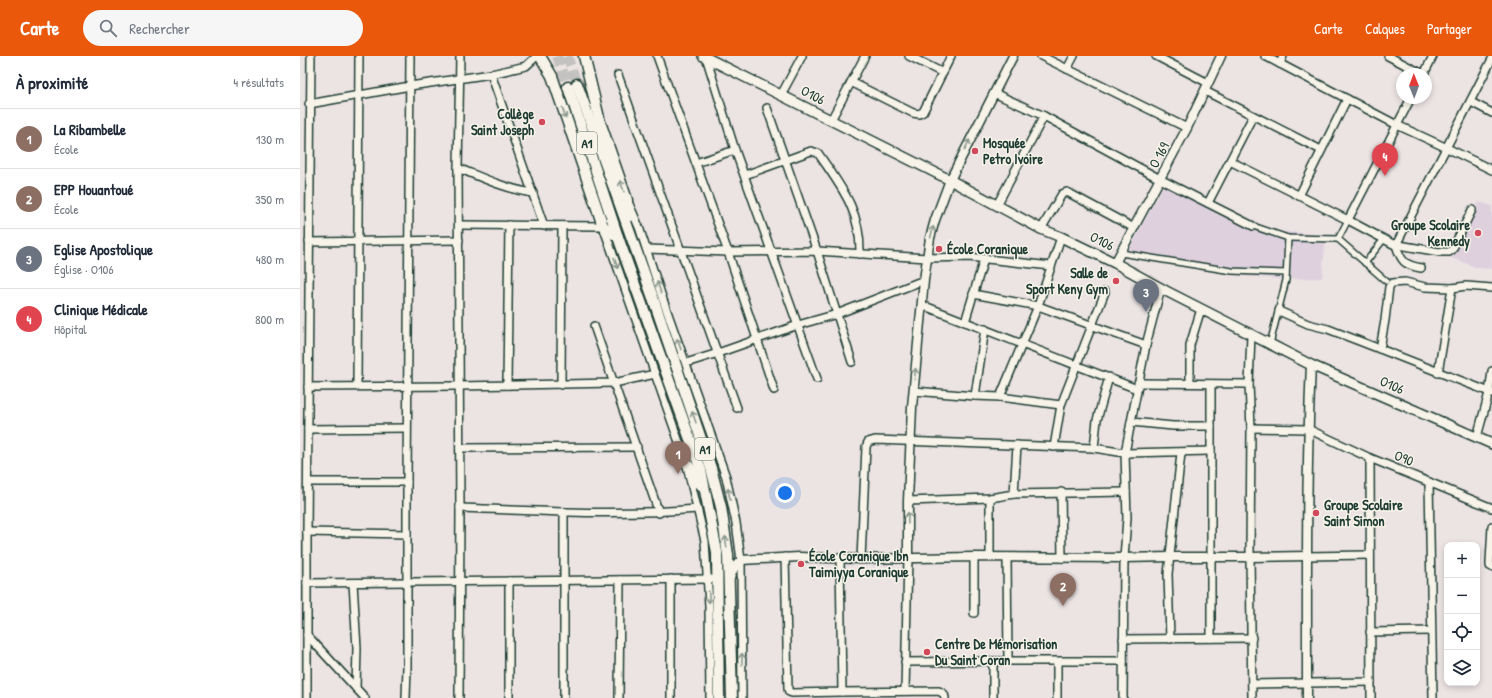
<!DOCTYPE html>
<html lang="fr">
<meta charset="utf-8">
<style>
body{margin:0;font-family:"Patrick Hand",sans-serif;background:#f6f6f7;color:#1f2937}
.controls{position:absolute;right:12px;bottom:12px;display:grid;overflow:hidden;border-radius:8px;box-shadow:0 2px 6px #0003}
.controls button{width:36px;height:36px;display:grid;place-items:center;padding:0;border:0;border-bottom:1px solid #e0e1e3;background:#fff;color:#1f2937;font:20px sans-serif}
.compass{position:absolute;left:1096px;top:12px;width:36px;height:36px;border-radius:50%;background:#fff;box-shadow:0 2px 6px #0003;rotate:359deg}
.you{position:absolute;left:485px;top:437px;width:14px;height:14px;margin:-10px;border:3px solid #fff;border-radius:50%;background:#1a73e8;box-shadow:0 0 0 6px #1a73e833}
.badge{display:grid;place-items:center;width:26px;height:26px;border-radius:50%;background:#ea580c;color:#fff;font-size:13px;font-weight:700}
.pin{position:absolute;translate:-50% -33px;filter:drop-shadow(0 1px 2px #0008)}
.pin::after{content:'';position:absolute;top:21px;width:14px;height:12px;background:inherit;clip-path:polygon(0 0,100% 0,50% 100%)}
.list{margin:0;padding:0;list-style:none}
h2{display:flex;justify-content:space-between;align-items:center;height:52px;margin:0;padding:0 16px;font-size:17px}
h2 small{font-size:13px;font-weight:400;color:#747a83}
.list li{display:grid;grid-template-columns:26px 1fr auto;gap:12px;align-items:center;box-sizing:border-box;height:60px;padding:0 16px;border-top:1px solid #e0e1e3}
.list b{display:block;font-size:15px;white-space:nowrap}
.list p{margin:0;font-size:13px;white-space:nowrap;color:#747a83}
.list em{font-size:13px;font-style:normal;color:#747a83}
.icon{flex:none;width:22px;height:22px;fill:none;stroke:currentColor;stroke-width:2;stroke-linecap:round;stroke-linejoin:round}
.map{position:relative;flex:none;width:1192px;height:642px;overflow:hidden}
header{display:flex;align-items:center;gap:24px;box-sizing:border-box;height:56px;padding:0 20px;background:#ea580c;color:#fff}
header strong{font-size:19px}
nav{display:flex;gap:22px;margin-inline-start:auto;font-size:14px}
.search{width:280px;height:36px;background:#f6f6f7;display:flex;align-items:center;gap:10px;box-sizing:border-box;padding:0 14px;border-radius:22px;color:#747a83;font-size:15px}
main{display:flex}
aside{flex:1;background:#fff}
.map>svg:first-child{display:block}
</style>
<header>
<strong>Carte</strong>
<div class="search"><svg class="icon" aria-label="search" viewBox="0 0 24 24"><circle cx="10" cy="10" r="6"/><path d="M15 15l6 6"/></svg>Rechercher</div>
<nav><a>Carte</a><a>Calques</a><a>Partager</a></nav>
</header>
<main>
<aside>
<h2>À proximité<small>4 résultats</small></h2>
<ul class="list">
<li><span class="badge" style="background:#8d6e63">1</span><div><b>La Ribambelle</b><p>École</p></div><em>130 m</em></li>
<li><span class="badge" style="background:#8d6e63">2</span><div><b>EPP Houantoué</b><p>École</p></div><em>350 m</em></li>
<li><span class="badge" style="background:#6b7280">3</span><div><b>Eglise Apostolique</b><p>Église · O106</p></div><em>480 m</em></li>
<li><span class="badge" style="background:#e0444e">4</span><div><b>Clinique Médicale</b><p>Hôpital</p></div><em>800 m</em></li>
</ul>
</aside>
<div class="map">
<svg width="1192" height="642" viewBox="0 0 1192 642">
<rect width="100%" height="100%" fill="#ece3e3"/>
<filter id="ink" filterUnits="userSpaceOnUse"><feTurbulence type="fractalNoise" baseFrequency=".025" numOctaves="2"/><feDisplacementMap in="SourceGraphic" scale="8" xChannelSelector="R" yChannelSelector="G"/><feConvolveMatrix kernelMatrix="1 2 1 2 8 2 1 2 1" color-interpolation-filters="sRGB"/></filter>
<g filter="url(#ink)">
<g fill="#dfd0de">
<polygon points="864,129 950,173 954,165 976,175 1026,179 1022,222 982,223 931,219 826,200"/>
<polygon points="1179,146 1192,150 1192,213 1178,212 1152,202"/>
</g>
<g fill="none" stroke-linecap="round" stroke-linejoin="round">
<g stroke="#c3c2c0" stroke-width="10" stroke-dasharray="10 5" stroke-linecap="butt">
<polyline points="257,0 268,31"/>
<polyline points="267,0 277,28"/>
</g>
<g stroke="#1f3d34" stroke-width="8">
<g id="pedestrian">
<polyline points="953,170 988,182 1038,183 1086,225"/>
<polyline points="1038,183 1048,164"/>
<polyline points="821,197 932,215 986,217"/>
<polyline points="1065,207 1084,183"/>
<polyline points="970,288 986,224 988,182"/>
</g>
</g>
<g stroke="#1f3d34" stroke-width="10">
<g id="minor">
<polyline points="357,0 428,196 474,334"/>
<polyline points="609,0 643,17"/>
<polyline points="741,0 887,72"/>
<polyline points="856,0 908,27"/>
<polyline points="965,0 1097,69 1147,92 1192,114"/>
<polyline points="1088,0 1123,18"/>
<polyline points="406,1 435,94 517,323"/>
<polyline points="980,8 983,0"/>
<polyline points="767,13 774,0"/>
<polyline points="191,18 244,170"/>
<polyline points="1124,18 1133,0"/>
<polyline points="318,19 437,352"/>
<polyline points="551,26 613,57 619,58 623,56 651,0"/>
<polyline points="905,35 1021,94"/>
<polyline points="694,37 744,60 860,123 953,170"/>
<polyline points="481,39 502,0"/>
<polyline points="1171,46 1192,57"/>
<polyline points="9,48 110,30 191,18 226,10 237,0"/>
<polyline points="467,52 517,195 552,306"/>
<polyline points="531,64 565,0"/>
<polyline points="930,105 1048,164 1093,188 1140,196 1149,196 1152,194 1172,154"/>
<polyline points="396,107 435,94"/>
<path d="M158,112C183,122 206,133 233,137"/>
<path d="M445,119L511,95L518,97C541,131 561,154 560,198"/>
<polyline points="999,140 1047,43"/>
<polyline points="908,147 953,60"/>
<polyline points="329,148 339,171 362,241 426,421 436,467 441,504 442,642"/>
<polyline points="697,149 744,60"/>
<polyline points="1048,164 1111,42"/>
<polyline points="159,169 303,170 386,406 405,485 409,550 410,642"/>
<polyline points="741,173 762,138 767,136 834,172"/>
<polyline points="9,186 159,184"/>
<polyline points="1096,189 1192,3"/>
<path d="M1096,189C1101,205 1104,209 1121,212"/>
<polyline points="347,193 428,196 517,195 627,202 669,201 751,210"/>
<polyline points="673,238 738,250 846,289"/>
<polyline points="622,249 837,333"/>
<polyline points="979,255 1008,268 1028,273 1080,293 1192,337"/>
<polyline points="665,266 684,203"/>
<polyline points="294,270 359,457"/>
<polyline points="951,279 949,328 951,372 950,501 952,642"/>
<polyline points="1080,293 1085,264 1089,231 1092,227 1105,226 1125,231 1152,232 1166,230 1192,232"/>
<polyline points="386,307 418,297 498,269 537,258 624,224"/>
<polyline points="1138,317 1152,232"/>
<polyline points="838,327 949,328"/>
<polyline points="890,327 890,289 901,253"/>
<polyline points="911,328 911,582"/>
<polyline points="207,329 209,169"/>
<polyline points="261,329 262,170"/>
<polyline points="57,330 59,0"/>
<polyline points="8,331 158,330 314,327 355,318"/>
<polyline points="614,335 675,340 700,341 761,349"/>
<polyline points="675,340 685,273"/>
<polyline points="700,341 738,250 761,181"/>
<polyline points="831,366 873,370 911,370"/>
<polyline points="951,372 1008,373 1070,402 1192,452"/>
<polyline points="8,373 107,372"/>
<polyline points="1177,381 1189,337 1192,315"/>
<polyline points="754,391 761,349 805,236"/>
<polyline points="160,392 337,391"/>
<polyline points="794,392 797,364 809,321"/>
<polyline points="1070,402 1071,642"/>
<polyline points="8,426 107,426"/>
<polyline points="1129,426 1133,642"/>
<polyline points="761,436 762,502"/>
<polyline points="714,438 717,389"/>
<polyline points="690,442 690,501"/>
<polyline points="608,445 690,442 714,438 826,436"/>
<path d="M160,452C239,455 318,460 397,453"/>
<polyline points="264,456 264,642"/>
<polyline points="1192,470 1190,506 1190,510 1192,511"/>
<polyline points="7,476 107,478"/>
<polyline points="1006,500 1070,499"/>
<polyline points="485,501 488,633 489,636 492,637 542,636 540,502"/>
<polyline points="674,501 674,557"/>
<polyline points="707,501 708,605"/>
<polyline points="561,503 566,391 568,386 575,384 794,392 825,397 911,395"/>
<polyline points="371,523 371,642"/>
<polyline points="7,527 411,523"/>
<polyline points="53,527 57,592 56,632"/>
<polyline points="1070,576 1131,575"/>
<polyline points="7,579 65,642"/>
<polyline points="823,583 952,582"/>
<polyline points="870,583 868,518 881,397"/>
<polyline points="693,605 693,642"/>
<polyline points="605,606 708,605 823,605"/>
<polyline points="757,606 757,642"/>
<polyline points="952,628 1071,626"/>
<polyline points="605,635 608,501"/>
<polyline points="542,636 639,635 644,638 645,642"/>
<polyline points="7,642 7,476 11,0"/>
<polyline points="106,642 107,611 107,426 110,0"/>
<polyline points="159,642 160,452 158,112 160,0"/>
<polyline points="209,642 209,525"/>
<polyline points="319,642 320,524"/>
<polyline points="823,642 824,502 827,462 825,397 846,289 861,232"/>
</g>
</g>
<g stroke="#1f3d34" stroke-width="11">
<g id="tertiary">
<polyline points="815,207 887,72 921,0"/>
<polyline points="608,501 608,445 612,351 624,224 630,182 635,164 650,124 713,0"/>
<polyline points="430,522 434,512 441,504 499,501 561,503 674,501 824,502 870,501 950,501 1006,500"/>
<path d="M1007,642C1007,531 1006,420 1011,309"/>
</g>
</g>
<g stroke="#1f3d34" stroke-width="12">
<polyline id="secondary" points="403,0 650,124 741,173 761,181 815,207 866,235 1011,309 1192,388"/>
</g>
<g stroke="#1f3d34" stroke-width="13">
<g id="primary">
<polyline points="240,0 252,20 303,170 318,181"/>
<polyline points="284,0 300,66 327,144 327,162"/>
<polyline points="277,28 352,239 411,412 421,451 428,499 432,642"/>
<polyline points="268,31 318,181 401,414 417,496 419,642"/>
<polyline points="386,406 401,429"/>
</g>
</g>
<use href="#pedestrian" stroke="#f7f3e8" stroke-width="5"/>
<use href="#minor" stroke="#f7f3e8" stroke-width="7"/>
<use href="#tertiary" stroke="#f7f3e8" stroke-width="8"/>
<use href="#secondary" stroke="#f7f3e8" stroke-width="9"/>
<use href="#primary" stroke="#f7f3e8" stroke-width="10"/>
</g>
<defs><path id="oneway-shaft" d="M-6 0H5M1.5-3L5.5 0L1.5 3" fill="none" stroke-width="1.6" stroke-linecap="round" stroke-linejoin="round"/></defs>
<g stroke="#8b988e">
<use href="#oneway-shaft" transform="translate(264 57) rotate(72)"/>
<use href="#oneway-shaft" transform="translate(667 89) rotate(-64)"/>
<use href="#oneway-shaft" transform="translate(322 130) rotate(-109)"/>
<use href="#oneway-shaft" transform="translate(632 176) rotate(-76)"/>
<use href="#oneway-shaft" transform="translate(316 207) rotate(71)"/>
<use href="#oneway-shaft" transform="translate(359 231) rotate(-108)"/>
<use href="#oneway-shaft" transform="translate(379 288) rotate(-110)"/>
<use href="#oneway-shaft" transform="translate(615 318) rotate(-84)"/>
<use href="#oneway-shaft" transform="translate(394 361) rotate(-109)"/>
<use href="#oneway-shaft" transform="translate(429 438) rotate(-102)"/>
<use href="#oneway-shaft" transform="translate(608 462) rotate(-89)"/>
<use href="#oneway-shaft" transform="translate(426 486) rotate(-98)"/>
<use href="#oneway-shaft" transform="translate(409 541) rotate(88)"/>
<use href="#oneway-shaft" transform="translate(442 603) rotate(-90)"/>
</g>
</g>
<g fill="#d1495b" stroke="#f7f3e8" stroke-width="1.5">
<circle cx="242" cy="66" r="4"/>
<circle cx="675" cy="95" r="4"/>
<circle cx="1178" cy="177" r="4"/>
<circle cx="639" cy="193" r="4"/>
<circle cx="816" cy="225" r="4"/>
<circle cx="1016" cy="457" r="4"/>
<circle cx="501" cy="508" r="4"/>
<circle cx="627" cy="596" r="4"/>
</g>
<g text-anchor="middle" stroke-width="3" stroke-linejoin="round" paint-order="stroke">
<g fill="#f7f3e8" stroke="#60746a" stroke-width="1">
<rect x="277" y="76" width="20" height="22" rx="3"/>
<rect x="395" y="382" width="20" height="22" rx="3"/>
</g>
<g font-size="13" font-weight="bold" fill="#1f3d34">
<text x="287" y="92">A1</text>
<text x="405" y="398">A1</text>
</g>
<g font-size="14" fill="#1f3d34" stroke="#f7f3e8">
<text transform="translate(513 39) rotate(27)" y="5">O106</text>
<text transform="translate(859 99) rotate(-62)" y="5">O 169</text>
<text transform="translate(802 185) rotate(26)" y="5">O106</text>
<text transform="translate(1092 329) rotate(24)" y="5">O106</text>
<text transform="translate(1104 402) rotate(22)" y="5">O90</text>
</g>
<g font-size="14" font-weight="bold" fill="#1f3d34" stroke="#f7f3e8" text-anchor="start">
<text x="234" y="63" text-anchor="end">Collège<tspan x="234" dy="16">Saint Joseph</tspan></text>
<text x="683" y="92">Mosquée<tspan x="683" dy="16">Petro Ivoire</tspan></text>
<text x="1170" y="174" text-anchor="end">Groupe Scolaire<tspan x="1170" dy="16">Kennedy</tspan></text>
<text x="647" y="198">École Coranique</text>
<text x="808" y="222" text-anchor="end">Salle de<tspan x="808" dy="16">Sport Keny Gym</tspan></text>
<text x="1024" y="454">Groupe Scolaire<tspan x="1024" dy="16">Saint Simon</tspan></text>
<text x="509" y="505">École Coranique Ibn<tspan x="509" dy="16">Taimiyya Coranique</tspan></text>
<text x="635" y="593">Centre De Mémorisation<tspan x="635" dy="16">Du Saint Coran</tspan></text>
</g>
</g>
</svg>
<div class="controls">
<button>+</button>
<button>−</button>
<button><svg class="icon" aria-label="locate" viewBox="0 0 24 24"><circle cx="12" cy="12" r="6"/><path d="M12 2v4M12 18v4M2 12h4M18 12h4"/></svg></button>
<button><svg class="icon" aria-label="layers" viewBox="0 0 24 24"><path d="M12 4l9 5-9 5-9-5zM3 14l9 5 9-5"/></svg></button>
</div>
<svg class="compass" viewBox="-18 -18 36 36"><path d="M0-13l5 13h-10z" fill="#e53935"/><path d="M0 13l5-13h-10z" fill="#747a83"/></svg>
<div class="you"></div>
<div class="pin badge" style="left:378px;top:418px;background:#8d6e63">1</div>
<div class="pin badge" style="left:763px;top:550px;background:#8d6e63">2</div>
<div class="pin badge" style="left:846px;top:256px;background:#6b7280">3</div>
<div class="pin badge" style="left:1085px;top:120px;background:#e0444e">4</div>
</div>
</main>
